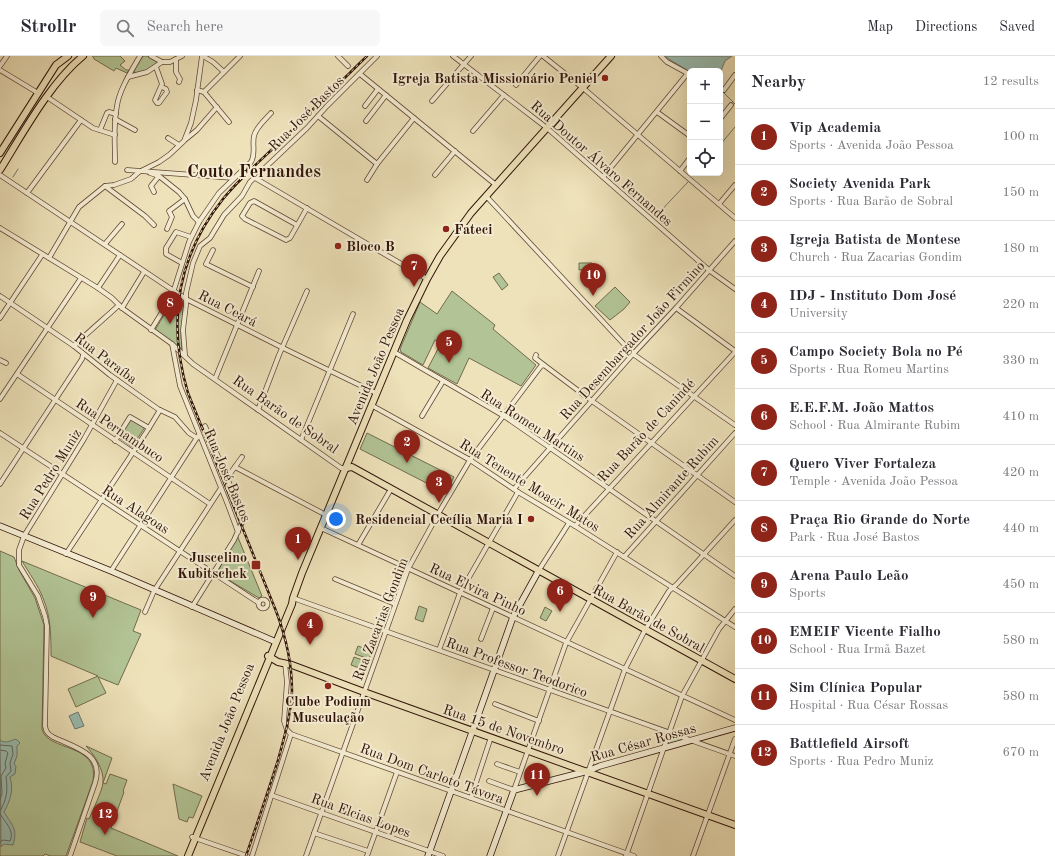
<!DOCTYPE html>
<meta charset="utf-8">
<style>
body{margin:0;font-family:"Old Standard TT",serif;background:#f7f7f7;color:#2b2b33}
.controls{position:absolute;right:12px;top:12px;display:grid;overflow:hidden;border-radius:6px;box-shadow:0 4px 16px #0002}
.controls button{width:36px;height:36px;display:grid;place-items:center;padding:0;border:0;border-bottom:1px solid #e1e1e2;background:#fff;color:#2b2b33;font:20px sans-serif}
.you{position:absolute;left:336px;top:463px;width:14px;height:14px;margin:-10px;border:3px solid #fff;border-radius:50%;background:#1a73e8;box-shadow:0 0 0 6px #1a73e833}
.badge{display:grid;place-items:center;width:26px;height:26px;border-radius:50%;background:#8f2418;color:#fff;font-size:13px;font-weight:700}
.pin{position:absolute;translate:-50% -33px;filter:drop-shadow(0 1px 2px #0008)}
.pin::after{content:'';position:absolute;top:21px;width:14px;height:12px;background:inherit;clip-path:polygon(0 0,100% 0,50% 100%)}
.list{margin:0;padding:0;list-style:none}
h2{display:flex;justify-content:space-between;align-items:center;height:52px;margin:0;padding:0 16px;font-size:17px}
h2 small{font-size:13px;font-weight:400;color:#7c7c81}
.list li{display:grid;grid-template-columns:26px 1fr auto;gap:12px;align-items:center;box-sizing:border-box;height:56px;padding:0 16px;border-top:1px solid #e1e1e2}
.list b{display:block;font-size:15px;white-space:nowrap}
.list p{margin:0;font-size:13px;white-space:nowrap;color:#7c7c81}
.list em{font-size:13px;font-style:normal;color:#7c7c81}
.icon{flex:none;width:22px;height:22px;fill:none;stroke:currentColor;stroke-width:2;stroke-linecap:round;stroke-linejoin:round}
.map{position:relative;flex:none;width:735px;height:800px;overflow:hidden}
header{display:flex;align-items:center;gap:24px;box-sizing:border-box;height:56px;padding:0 20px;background:#fff;border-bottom:1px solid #e1e1e2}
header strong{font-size:19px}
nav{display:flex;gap:22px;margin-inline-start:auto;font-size:14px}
.search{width:280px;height:36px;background:#f7f7f7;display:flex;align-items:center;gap:10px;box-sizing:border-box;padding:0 14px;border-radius:6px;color:#7c7c81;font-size:15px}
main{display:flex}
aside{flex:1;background:#fff}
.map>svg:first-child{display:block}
</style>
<header>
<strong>Strollr</strong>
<div class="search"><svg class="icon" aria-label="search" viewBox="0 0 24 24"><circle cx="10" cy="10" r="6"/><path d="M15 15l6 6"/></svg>Search here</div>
<nav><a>Map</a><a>Directions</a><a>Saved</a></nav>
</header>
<main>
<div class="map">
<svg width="735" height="800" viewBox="0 0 735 800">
<rect width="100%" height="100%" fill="#eee2ba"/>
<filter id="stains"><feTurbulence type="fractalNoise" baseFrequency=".005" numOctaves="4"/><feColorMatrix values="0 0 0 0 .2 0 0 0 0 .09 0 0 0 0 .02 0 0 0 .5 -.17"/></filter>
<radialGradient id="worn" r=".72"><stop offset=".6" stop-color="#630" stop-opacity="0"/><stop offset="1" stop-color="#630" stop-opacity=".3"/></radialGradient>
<g fill="#b2c495" stroke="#716c4f">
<polygon points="92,0 120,0 125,5 120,9 126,14 129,14 127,17 116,12 114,15 94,3 94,2"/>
<polygon points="143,0 147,0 157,6 157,7 146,15 136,17 134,17 135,13"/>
<polygon points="579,207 592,207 592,213 579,214"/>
<polygon points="499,217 508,229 502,234 493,221"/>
<polygon points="615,231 630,246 624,253 610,264 595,250"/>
<polygon points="452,235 495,269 493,273 536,309 521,330 469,302 457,328 428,312 441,287 435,284 423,309 401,296 400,293 420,246 437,258"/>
<polygon points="175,241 184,247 181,279 182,293 155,274"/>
<polygon points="131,363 145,371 132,391 119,382"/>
<polygon points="367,377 454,421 446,437 360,393"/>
<polygon points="237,479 262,540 259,542 217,517"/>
<path d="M0,495L14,501L19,514L35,542L44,569L42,673C47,696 100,686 93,725L66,800H51L45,798L43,800H0Z"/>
<path d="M22,505L141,554L133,575L141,578L118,629L98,621L106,637L76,651L68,633L98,620L51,600C51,581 51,561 43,542C38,529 29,517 22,505Z"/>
<polygon points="419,550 427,553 423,566 415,563"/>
<polygon points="545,551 552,555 546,565 540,562"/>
<polygon points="358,590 372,595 369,603 355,598"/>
<polygon points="354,601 368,606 365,614 351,609"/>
<polygon points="671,678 686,683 667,688"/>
<path d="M86,690L112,702L103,727L106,728L110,718L127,724L123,735L124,736L111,772L178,800H117L80,786L87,762L89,763C93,754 102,735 103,727C104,713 95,700 86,690Z"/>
<polygon points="173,728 202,740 193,762 189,761 187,766 179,763"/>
</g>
<g fill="#99bdb2" stroke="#6f796e">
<polygon points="664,0 732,0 725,5 721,15 723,18 722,19 720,19 720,15 690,15 690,16"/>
<polygon points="78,656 84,670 75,673 69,660"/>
<path d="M16,683L20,687L17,690V700L14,708L16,710L15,718L10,721C14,734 10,745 4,756C12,769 18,773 13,789L4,788L1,791L0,684C5,688 10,685 16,683Z"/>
</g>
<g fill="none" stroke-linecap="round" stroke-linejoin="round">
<g stroke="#64685e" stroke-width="1">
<path d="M0,689L12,690L13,698L10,707L11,715L6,721C8,734 7,743 0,755"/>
<polyline points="0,694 6,695 8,697 5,707 6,712 1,720 2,737 0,744"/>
<path d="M0,758C5,766 15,775 10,785L3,784L0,786"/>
</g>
<g stroke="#6f796e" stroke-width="1">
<polyline points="720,33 735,48"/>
<polyline points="720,89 735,71"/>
<polyline points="693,120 696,117"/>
<polyline points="13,121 18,113"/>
<polyline points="655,161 688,126"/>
</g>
<g stroke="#604835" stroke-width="5.5">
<g id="minor">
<polyline points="151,0 162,6"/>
<polyline points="203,0 213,6 224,16"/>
<polyline points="338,0 348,10"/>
<polyline points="453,0 547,72 710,215 735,233"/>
<polyline points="543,0 583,32 735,162"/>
<polyline points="661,0 667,6 689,18"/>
<polyline points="176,3 176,16 180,23 179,26"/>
<polyline points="0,10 7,0"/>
<polyline points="156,11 162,28 155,44 157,47 159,47 167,36 166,33 162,31"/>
<polyline points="0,14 38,37"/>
<polyline points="360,18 496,129"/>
<polyline points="128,21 147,16 162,6 170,6 182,0"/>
<polyline points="516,29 540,0"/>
<polyline points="197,34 204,36 240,0"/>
<polyline points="724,34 735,19"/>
<polyline points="204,36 229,66"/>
<polyline points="47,41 93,72 115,79"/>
<polyline points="432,45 471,0"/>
<polyline points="365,50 378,33"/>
<polyline points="657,56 690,80"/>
<polyline points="318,60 377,108"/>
<polyline points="115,63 135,74"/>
<polyline points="720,63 731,49"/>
<polyline points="366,65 386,39"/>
<polyline points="100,74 107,57 109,56 116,58"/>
<polyline points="473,75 504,39"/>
<polyline points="168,82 179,89"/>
<polyline points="186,83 197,74 217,51"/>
<path d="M115,106C115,88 113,69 117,50C119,34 132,14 140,0"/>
<polyline points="127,114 234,122"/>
<polyline points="680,115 690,102"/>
<polyline points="150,117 159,120 179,136 185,143 193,160 199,166"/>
<polyline points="0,119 186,243 283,292 376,337"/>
<polyline points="435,119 455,95"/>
<polyline points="603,121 688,17"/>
<polyline points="255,122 427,223"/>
<polyline points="367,124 377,108 414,62"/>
<polyline points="105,130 145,160 154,169"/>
<polyline points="154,136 151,130 159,120"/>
<polyline points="27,137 81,64"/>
<polyline points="486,140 633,298 735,369"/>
<polyline points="719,148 735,129"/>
<polyline points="297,169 254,145 250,147 242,160 245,163 286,184 290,182 307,152"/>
<polyline points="0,172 98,232 112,242 122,252 172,288 193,308 341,412 346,412"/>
<polyline points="167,173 172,161 169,155 185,143"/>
<polyline points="105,188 122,168"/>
<polyline points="213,194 206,208 253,231"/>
<polyline points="49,202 79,151 105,130 114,129 131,123 139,116 159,106 169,99 184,85 191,67 196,44 202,0"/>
<polyline points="182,207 166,198 166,192 176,176 191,181"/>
<polyline points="98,232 120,199"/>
<polyline points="0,240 74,290 110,319 158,353 175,361 189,377 197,382"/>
<polyline points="122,252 144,216"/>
<polyline points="676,252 735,295"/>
<polyline points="0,262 42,199"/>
<path d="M151,274L172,240L189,186L199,166L219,137L251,106C256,98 252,89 254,80C256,71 265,64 271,57"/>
<polyline points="172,288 180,330 228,449 238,476"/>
<path d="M74,290C88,276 104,263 119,249"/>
<polyline points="394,296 504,360 735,520"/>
<polyline points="185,299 183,274 186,249 186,237 193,207 200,190 210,182 224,159 242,140 250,126 307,72 327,50 377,0"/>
<polyline points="536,299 535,302 544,309"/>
<polyline points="0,304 6,307"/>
<polyline points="17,318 210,448"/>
<polyline points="215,323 259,215"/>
<polyline points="0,343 81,222"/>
<polyline points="371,349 470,404 518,436 575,470 735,571"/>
<polyline points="258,354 279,299 307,235"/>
<polyline points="422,360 443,325"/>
<polyline points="0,377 259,547"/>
<polyline points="301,384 353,258"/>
<polyline points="115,385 130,361 149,372"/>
<polyline points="235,411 326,459"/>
<polyline points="227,422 242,401"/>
<polyline points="0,428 82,303 83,299"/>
<polyline points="514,433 633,298 676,252 735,185"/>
<polyline points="575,470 735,296"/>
<polyline points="321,472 735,664"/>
<polyline points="358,489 391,433"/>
<polyline points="66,498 149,372 160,354"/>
<polyline points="624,501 735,377"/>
<polyline points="539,514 569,467"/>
<polyline points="111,515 198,380"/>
<polyline points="335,523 395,548"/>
<polyline points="293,542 735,700"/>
<circle cx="263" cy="548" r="4.5"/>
<polyline points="192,551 234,484 244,462 205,370"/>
<polyline points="145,556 154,535 221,432"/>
<polyline points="481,583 493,552"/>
<polyline points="439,594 460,537 518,436"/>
<polyline points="285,607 287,626 284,665 287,674 291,678 634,800"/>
<polyline points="495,648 539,665"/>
<polyline points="497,708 520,716"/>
<polyline points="489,725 514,734 566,587 617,496"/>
<polyline points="271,739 443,800"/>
<polyline points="471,742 491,681"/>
<polyline points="314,777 368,795"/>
<polyline points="192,781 247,800"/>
<path d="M70,800L95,727C105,697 73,691 53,681C48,678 46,676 45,670L47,570L45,560L38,540L19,509V494L24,480L84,383L117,324"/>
<polyline points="252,800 291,678"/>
<polyline points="306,800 408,513 438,458 470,404 541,310 544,309 592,345 735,446"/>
<polyline points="367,800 397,716"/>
<polyline points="558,800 625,613 645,574 669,535 677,528 735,464"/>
<polyline points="626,800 682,640 719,573 735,553"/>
<polyline points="693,800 735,683"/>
</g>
</g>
<g stroke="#301409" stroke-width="7">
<g id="secondary">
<polyline points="0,470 111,515 276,586"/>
<polyline points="428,800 513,561 539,514"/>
<polyline points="490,800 514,734 588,715 600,710 735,672"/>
</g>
</g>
<g stroke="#301409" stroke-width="8">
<g id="primary">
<polyline points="0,97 56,9 68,0"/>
<path d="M0,114C23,77 50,27 83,0"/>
<polyline points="346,412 352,411 735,623"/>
<polyline points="268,600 278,606 292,609 364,636 735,769"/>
<polyline points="188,800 292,548 293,542 302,517 407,264 427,223 440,200 471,157 611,0"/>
</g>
</g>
<use href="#minor" stroke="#f4ecd2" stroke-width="4"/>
<use href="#secondary" stroke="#f4ecd2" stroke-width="5.5"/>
<use href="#primary" stroke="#eee2ba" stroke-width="6"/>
<g stroke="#301409" stroke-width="2.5">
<path id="rail" d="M246,800C257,768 268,736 278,704C284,682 291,659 292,635C292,607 286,581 276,555L188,337C167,267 176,202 223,143C240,122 261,104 281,85C310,57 338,28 367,0"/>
</g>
<use href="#rail" stroke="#f4ecd2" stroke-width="1" stroke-dasharray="3" stroke-linecap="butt"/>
</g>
<g fill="#8f2418" stroke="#f4ecd2" stroke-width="1.5">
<circle cx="605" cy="22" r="4"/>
<circle cx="446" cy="173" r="4"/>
<circle cx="338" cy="190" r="4"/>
<circle cx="531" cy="463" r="4"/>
<rect x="251" y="504" width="10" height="10" rx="2"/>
<circle cx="328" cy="630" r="4"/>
</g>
<g text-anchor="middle" stroke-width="4" stroke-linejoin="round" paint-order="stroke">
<g font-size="14" font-weight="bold" fill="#301409" stroke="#f4ecd2" text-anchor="end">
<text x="597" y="27">Igreja Batista Missionário Peniel</text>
<text x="454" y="178" text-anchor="start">Fateci</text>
<text x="346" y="195" text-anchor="start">Bloco B</text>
<text x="523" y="468">Residencial Cecília Maria I</text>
<text x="247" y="506">Juscelino<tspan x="247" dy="16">Kubitschek</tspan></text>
<text x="328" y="650" text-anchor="middle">Clube Podium<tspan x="328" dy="16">Musculação</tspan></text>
</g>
<g font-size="14" fill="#301409" stroke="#f4ecd2">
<text transform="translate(306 57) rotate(-45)" y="5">Rua José Bastos</text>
<text transform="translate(602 107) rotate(41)" y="5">Rua Doutor Álvaro Fernandes</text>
<text transform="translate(228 252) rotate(27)" y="5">Rua Ceará</text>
<text transform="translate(632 284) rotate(-48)" y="5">Rua Desembargador João Firmino</text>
<text transform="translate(106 302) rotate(37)" y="5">Rua Paraíba</text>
<text transform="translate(375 310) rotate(-67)" y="5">Avenida João Pessoa</text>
<text transform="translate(286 358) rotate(35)" y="5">Rua Barão de Sobral</text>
<text transform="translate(533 369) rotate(33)" y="5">Rua Romeu Martins</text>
<text transform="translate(120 374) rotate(34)" y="5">Rua Pernambuco</text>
<text transform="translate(646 374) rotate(-47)" y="5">Rua Barão de Canindé</text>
<text transform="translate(50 418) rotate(-58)" y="5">Rua Pedro Muniz</text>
<text transform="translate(228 419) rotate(67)" y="5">Rua José Bastos</text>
<text transform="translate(530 429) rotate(32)" y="5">Rua Tenente Moacir Matos</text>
<text transform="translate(671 431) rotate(-48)" y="5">Rua Almirante Rubim</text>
<text transform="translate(136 453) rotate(33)" y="5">Rua Alagoas</text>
<text transform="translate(478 533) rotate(25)" y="5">Rua Elvira Pinho</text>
<text transform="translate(649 562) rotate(29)" y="5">Rua Barão de Sobral</text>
<text transform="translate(380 563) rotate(-69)" y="5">Rua Zacarias Gondim</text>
<text transform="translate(517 611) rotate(20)" y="5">Rua Professor Teodorico</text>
<text transform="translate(226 666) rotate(-68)" y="5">Avenida João Pessoa</text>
<text transform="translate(504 673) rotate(19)" y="5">Rua 15 de Novembro</text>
<text transform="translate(643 686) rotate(-16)" y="5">Rua César Rossas</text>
<text transform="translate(432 717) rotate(20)" y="5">Rua Dom Carloto Távora</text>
<text transform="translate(361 759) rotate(20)" y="5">Rua Elcias Lopes</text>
</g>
<g font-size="18" font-weight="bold" fill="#301409" stroke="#f4ecd2">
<text x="254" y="121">Couto Fernandes</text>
</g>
</g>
<rect width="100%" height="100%" filter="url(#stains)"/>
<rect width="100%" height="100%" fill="url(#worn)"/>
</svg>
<div class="controls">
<button>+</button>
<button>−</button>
<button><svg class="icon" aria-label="locate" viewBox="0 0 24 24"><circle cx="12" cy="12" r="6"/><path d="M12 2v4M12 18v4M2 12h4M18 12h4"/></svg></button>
</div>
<div class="you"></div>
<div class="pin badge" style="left:298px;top:504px">1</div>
<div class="pin badge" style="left:407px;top:407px">2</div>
<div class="pin badge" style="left:439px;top:447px">3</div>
<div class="pin badge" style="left:310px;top:589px">4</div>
<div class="pin badge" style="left:449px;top:307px">5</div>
<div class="pin badge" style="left:560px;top:556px">6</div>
<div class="pin badge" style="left:414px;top:231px">7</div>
<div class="pin badge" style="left:170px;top:268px">8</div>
<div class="pin badge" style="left:93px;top:562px">9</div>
<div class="pin badge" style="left:593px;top:240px">10</div>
<div class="pin badge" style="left:537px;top:740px">11</div>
<div class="pin badge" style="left:105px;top:779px">12</div>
</div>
<aside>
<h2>Nearby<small>12 results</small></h2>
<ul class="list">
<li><span class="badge">1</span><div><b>Vip Academia</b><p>Sports · Avenida João Pessoa</p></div><em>100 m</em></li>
<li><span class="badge">2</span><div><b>Society Avenida Park</b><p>Sports · Rua Barão de Sobral</p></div><em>150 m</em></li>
<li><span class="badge">3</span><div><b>Igreja Batista de Montese</b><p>Church · Rua Zacarias Gondim</p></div><em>180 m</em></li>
<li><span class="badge">4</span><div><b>IDJ - Instituto Dom José</b><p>University</p></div><em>220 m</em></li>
<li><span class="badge">5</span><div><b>Campo Society Bola no Pé</b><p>Sports · Rua Romeu Martins</p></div><em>330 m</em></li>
<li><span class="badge">6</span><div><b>E.E.F.M. João Mattos</b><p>School · Rua Almirante Rubim</p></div><em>410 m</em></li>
<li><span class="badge">7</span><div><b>Quero Viver Fortaleza</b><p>Temple · Avenida João Pessoa</p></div><em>420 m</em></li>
<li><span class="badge">8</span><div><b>Praça Rio Grande do Norte</b><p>Park · Rua José Bastos</p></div><em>440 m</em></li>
<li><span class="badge">9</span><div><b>Arena Paulo Leão</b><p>Sports</p></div><em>450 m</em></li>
<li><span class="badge">10</span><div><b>EMEIF Vicente Fialho</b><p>School · Rua Irmã Bazet</p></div><em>580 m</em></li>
<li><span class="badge">11</span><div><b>Sim Clínica Popular</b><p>Hospital · Rua César Rossas</p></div><em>580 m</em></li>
<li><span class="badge">12</span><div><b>Battlefield Airsoft</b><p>Sports · Rua Pedro Muniz</p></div><em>670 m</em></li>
</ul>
</aside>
</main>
